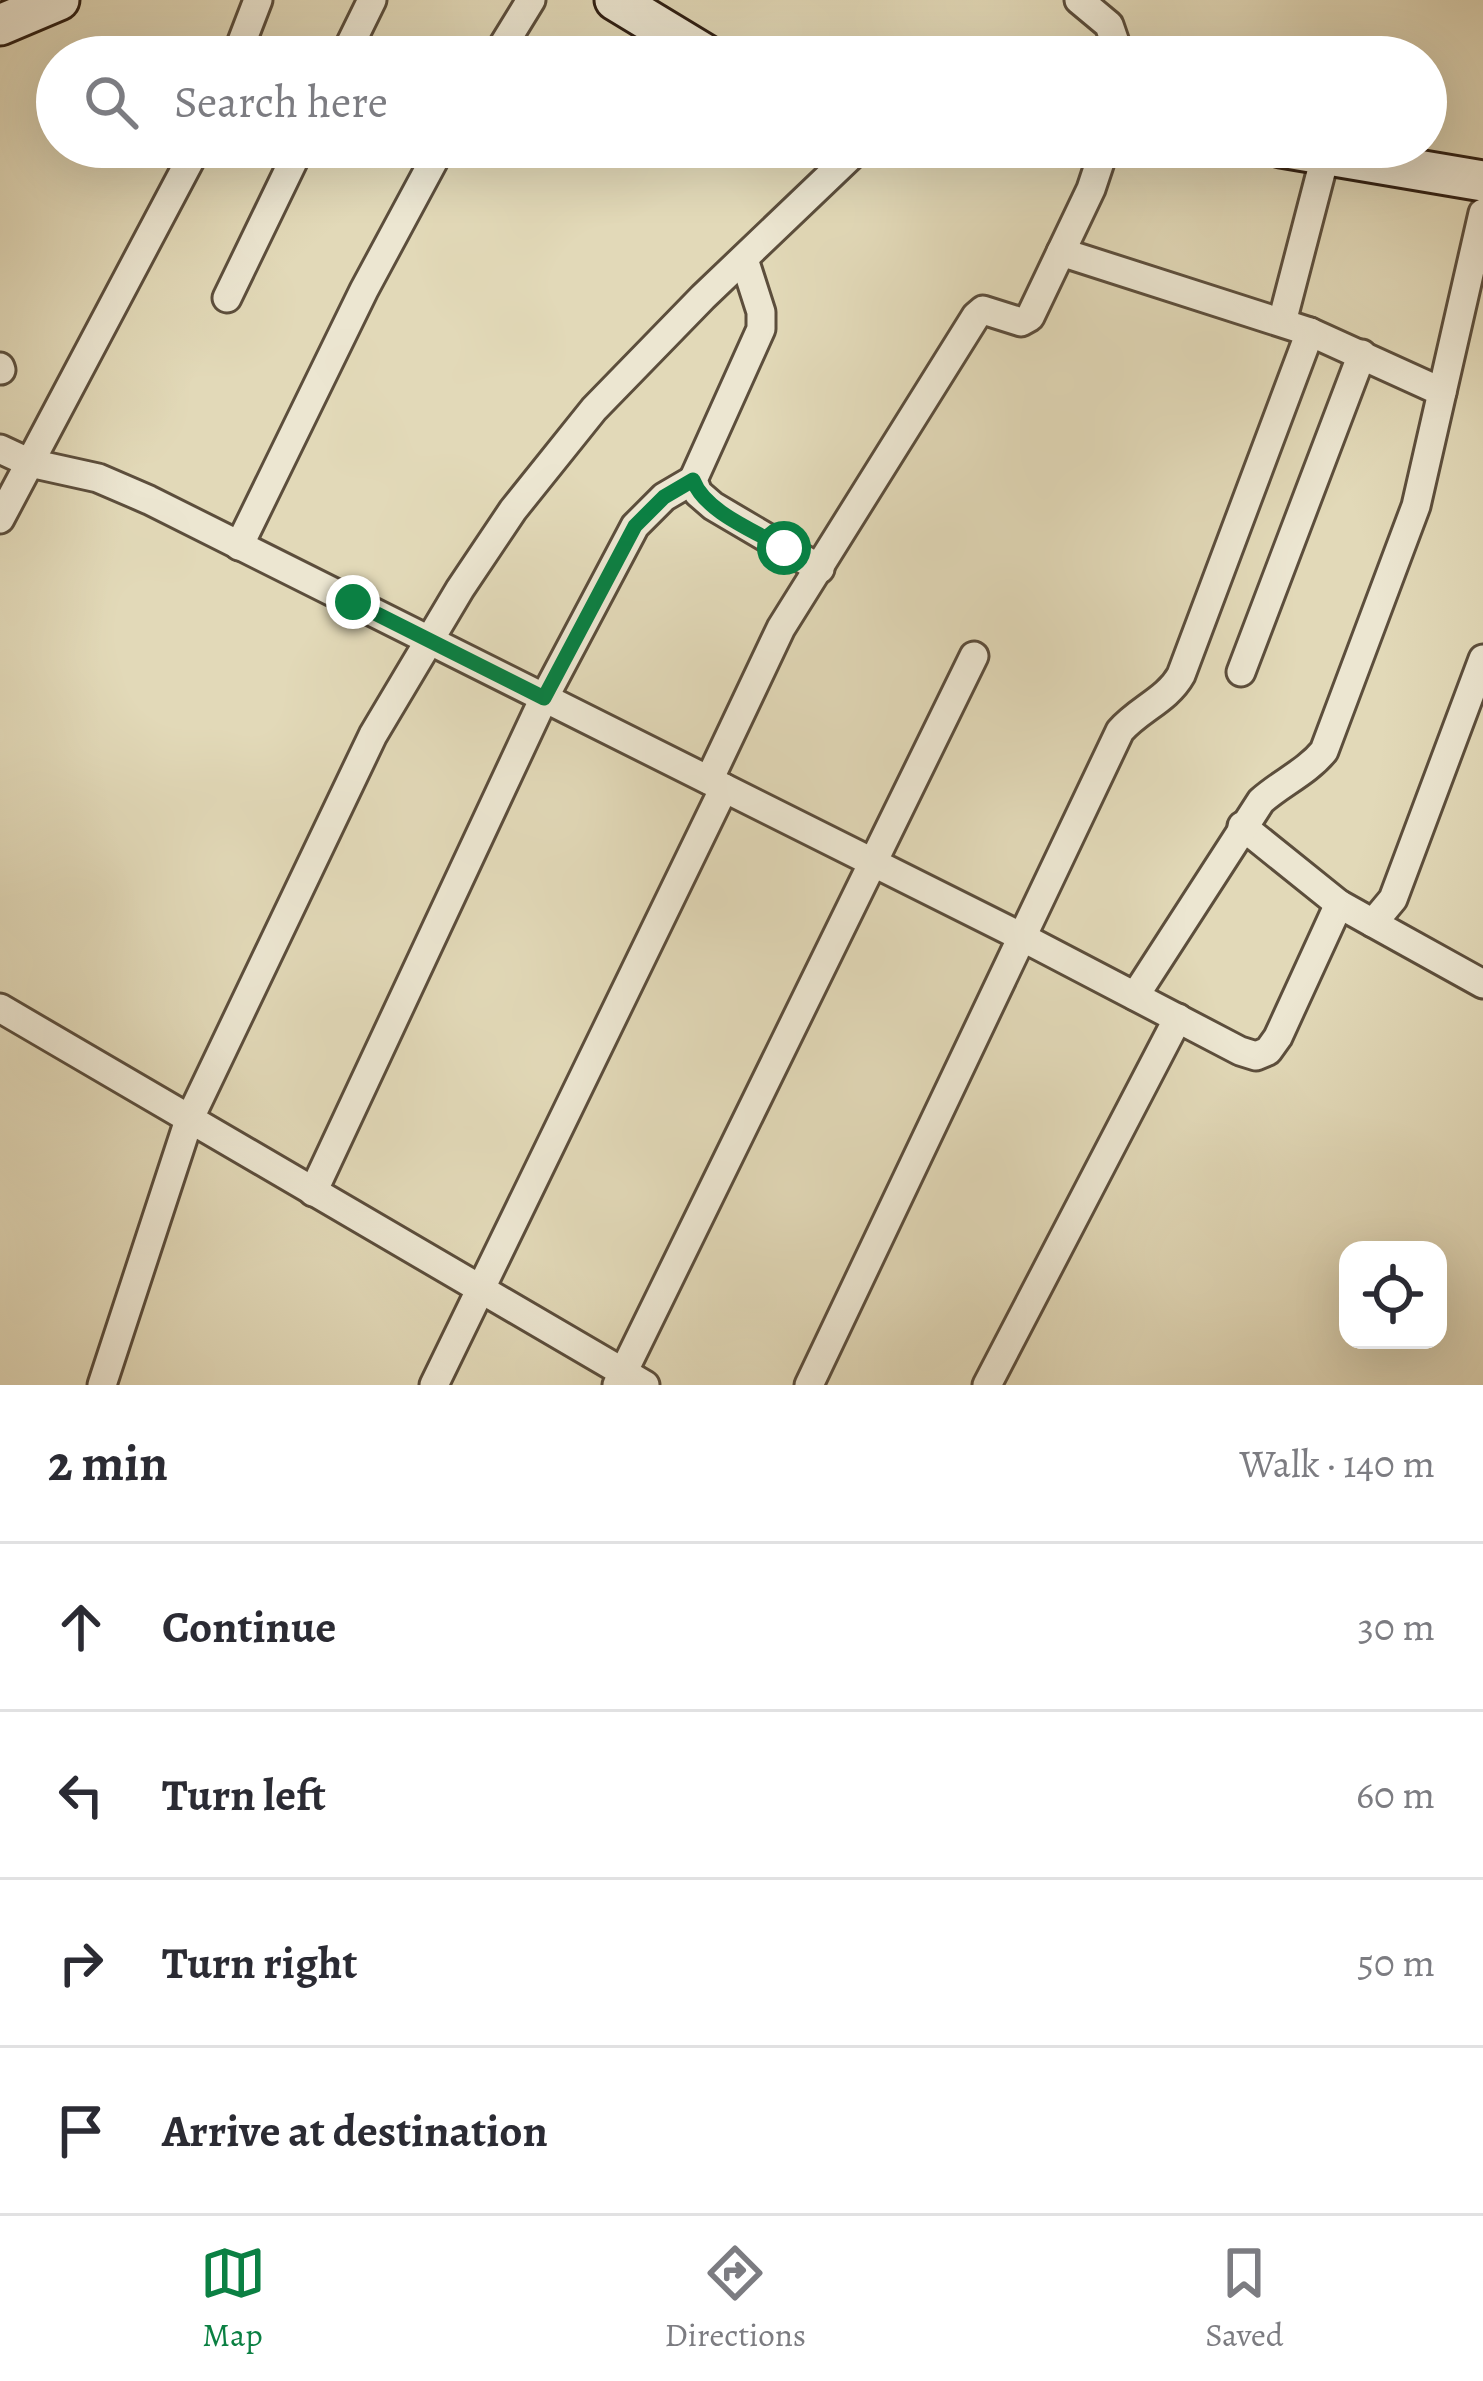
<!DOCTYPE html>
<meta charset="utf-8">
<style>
body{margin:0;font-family:Alegreya,serif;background:#f7f7f7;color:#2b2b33}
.controls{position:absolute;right:36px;bottom:36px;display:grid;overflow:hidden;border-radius:24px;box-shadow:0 12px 48px #0002}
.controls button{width:108px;height:108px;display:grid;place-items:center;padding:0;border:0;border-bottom:3px solid #e1e1e2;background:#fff;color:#2b2b33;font:60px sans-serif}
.stop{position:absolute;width:36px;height:36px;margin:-27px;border:9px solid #0b8043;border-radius:50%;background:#fff}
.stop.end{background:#0b8043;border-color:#fff;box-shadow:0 3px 12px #0008}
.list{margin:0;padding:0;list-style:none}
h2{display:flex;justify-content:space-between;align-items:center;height:156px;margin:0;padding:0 48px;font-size:51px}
h2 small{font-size:39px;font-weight:400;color:#7c7c81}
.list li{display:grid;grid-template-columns:78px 1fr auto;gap:36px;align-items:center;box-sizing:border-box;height:168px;padding:0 48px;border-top:3px solid #e1e1e2}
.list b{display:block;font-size:45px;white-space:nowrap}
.list em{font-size:39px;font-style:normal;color:#7c7c81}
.icon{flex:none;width:66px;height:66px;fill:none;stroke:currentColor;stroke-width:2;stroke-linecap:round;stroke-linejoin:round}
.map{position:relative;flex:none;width:1483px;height:1385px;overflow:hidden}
.search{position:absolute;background:#fff;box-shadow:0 12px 48px #0002;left:36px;right:36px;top:36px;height:132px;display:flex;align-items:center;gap:30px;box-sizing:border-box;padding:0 42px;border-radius:66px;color:#7c7c81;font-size:45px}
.sheet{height:828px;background:#fff}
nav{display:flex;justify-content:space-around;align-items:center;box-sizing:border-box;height:168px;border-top:3px solid #e1e1e2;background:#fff;font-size:33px;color:#7c7c81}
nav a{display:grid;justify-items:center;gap:6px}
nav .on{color:#0b8043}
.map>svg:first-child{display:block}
</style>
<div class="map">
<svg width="1483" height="1385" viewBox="0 0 1483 1385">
<rect width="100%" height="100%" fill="#e2d9b8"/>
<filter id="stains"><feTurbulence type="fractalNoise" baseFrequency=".00167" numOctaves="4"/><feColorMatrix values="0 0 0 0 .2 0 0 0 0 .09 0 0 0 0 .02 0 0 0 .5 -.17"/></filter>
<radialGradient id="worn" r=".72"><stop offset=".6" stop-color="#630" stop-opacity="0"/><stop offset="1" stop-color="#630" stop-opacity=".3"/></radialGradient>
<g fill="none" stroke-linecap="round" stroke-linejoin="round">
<g stroke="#5c4e3c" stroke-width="33">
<g id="street">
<polyline points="1079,0 1109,25 1120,57"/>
<polyline points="236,57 258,0"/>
<polyline points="344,57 372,0"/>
<polyline points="496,57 531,0"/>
<polyline points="1061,252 1310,332 1442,392"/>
<polyline points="744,259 761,312 761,329 693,480 698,493 713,506 820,569"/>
<polyline points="227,298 300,147"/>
<polyline points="1282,322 1325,157"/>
<polyline points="0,367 1,370"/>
<polyline points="0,449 30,463 98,478 149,500 1020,936 1240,1051 1256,1056 1268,1051 1278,1037 1339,904"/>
<polyline points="0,519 197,147"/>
<polyline points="239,546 364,290 441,147"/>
<polyline points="1241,672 1362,354"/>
<polyline points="709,780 781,628 976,316 983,310 1021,322 1030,317 1091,189 1105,147"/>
<polyline points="1242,826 1339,904 1373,923 1393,899 1483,659"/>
<polyline points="1373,923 1483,984"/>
<path d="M1135,996L1261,801C1281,783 1307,772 1324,751L1416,506L1483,213"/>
<polyline points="0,1008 645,1385"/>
<polyline points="313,1192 544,698 635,526 664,497 693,480"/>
<polyline points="102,1385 189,1120 373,735 460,589 513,510 594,409 703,297 860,147"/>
<polyline points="434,1385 724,788"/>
<polyline points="617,1385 974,656"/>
<path d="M809,1385L1120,731C1139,709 1167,700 1181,675L1310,332"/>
<polyline points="987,1385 1178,1018"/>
</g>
</g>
<g stroke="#2f1f13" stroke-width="45">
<g id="secondary">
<polyline points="615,0 709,57"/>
<polyline points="0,25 59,0"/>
<polyline points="1281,147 1483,181"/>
</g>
</g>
<use href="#street" stroke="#ece6d1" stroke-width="27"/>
<use href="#secondary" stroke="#ece6d1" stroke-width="39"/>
</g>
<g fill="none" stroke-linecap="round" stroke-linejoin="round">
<path stroke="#0b8043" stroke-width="15" d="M353,602L544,698L635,526L664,497L693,480C705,512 755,531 784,548"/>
</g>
<rect width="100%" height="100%" filter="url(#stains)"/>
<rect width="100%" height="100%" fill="url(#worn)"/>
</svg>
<div class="controls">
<button><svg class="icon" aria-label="locate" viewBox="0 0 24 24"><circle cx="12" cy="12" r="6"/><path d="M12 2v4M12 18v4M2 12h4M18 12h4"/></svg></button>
</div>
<div class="stop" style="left:784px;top:548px"></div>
<div class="stop end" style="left:353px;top:602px"></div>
<div class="search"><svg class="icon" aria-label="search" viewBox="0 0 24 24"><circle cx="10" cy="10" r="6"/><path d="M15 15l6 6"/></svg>Search here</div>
</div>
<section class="sheet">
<h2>2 min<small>Walk · 140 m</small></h2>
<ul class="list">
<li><svg class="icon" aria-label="ahead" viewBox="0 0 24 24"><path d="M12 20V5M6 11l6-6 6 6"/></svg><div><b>Continue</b></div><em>30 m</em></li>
<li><svg class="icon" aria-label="left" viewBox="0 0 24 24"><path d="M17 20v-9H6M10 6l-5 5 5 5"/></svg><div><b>Turn left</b></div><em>60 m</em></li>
<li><svg class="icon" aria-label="right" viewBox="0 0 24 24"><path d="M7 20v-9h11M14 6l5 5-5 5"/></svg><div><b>Turn right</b></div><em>50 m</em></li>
<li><svg class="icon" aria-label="arrive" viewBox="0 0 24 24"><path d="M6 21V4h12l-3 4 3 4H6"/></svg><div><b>Arrive at destination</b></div></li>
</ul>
</section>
<nav>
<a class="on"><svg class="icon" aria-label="map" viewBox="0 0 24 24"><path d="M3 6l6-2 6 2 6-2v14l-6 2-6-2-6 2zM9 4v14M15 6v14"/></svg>Map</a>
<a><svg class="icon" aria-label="directions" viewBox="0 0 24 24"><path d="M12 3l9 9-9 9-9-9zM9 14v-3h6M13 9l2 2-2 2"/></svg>Directions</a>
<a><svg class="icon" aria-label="saved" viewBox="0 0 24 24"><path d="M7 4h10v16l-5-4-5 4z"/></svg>Saved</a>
</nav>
